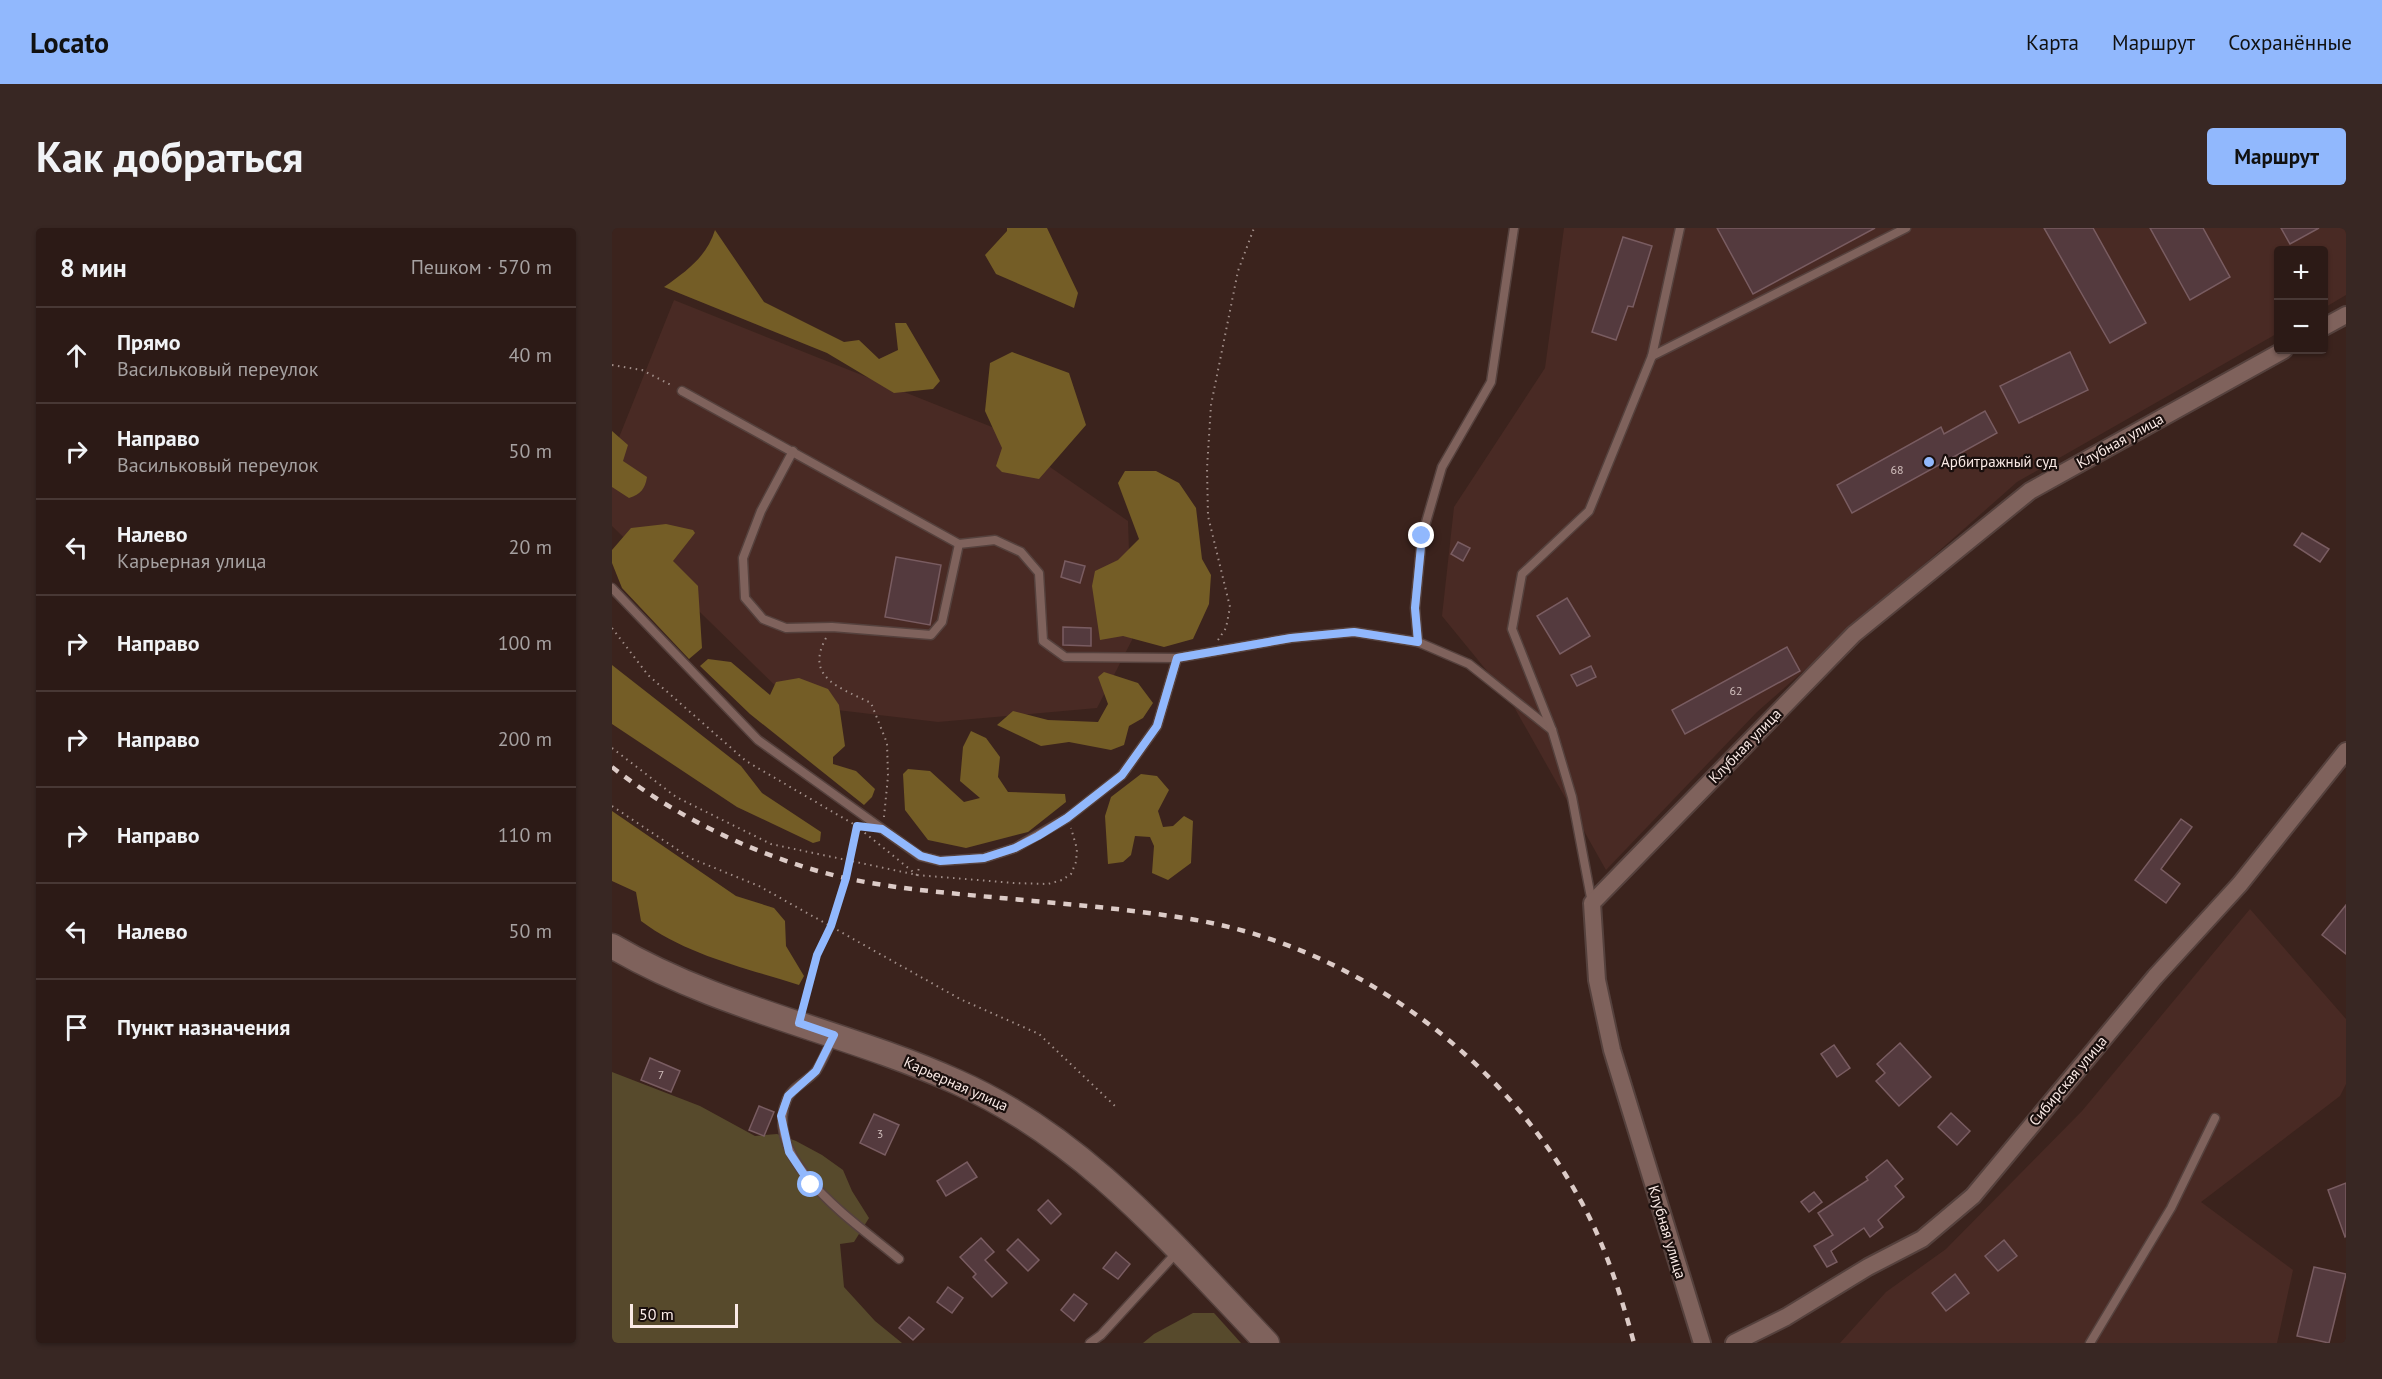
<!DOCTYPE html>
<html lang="ru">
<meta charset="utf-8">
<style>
body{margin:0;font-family:"PT Sans",sans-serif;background:#382723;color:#f1f3f6}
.controls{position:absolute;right:18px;top:18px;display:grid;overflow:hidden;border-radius:6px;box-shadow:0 2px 4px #0004}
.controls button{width:54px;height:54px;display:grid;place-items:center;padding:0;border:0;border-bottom:2px solid #483835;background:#2c1a16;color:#f1f3f6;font:30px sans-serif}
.scale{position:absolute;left:18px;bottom:15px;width:108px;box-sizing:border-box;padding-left:6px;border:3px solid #faeae6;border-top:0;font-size:16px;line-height:21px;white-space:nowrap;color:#faeae6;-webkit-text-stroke:4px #1a0f0d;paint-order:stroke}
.stop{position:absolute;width:18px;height:18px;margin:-14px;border:4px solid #91b8fd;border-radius:50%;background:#fff}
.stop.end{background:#91b8fd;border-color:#fff;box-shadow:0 2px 6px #0008}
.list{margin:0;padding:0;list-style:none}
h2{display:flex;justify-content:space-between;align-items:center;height:78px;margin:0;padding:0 24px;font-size:26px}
h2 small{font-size:20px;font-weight:400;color:#a6a1a1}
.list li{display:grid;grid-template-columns:39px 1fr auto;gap:18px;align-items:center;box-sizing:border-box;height:96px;padding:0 24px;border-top:2px solid #483835}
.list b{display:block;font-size:22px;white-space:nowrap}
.list p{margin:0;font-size:20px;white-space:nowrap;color:#a6a1a1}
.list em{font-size:20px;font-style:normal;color:#a6a1a1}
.icon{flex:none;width:33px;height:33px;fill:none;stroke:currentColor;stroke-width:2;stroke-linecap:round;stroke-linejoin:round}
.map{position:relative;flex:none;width:1734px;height:1115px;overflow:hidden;border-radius:6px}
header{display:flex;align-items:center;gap:36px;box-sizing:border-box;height:84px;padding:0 30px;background:#91b8fd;color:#111}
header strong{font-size:28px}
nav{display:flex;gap:33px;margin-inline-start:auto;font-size:21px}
.intro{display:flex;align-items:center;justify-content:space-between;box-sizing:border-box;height:144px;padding:0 36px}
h1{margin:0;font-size:42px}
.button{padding:15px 27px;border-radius:6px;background:#91b8fd;color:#111;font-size:21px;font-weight:700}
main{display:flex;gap:36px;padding:0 36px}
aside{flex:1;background:#2c1a16;border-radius:6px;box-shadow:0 2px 4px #0004}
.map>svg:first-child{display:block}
</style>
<header>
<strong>Locato</strong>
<nav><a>Карта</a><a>Маршрут</a><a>Сохранённые</a></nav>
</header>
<div class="intro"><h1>Как добраться</h1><a class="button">Маршрут</a></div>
<main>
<aside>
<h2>8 мин<small>Пешком · 570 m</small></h2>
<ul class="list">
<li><svg class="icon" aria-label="ahead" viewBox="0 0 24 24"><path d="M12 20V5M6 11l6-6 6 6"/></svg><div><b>Прямо</b><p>Васильковый переулок</p></div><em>40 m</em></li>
<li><svg class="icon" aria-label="right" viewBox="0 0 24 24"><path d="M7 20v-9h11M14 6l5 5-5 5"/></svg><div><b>Направо</b><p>Васильковый переулок</p></div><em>50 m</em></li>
<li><svg class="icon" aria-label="left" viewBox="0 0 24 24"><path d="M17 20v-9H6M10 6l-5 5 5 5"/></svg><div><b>Налево</b><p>Карьерная улица</p></div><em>20 m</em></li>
<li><svg class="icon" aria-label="right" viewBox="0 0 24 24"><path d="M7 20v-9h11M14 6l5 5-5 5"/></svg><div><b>Направо</b></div><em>100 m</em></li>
<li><svg class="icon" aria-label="right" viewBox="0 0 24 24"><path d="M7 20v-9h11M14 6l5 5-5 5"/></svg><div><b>Направо</b></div><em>200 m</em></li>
<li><svg class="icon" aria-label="right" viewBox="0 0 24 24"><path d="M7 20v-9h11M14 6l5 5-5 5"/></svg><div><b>Направо</b></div><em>110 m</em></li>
<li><svg class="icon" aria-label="left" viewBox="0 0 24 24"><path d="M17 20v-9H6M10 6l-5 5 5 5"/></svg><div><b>Налево</b></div><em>50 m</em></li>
<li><svg class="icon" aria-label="arrive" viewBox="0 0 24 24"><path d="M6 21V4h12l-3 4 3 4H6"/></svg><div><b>Пункт назначения</b></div></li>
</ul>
</aside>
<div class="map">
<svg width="1734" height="1115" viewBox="0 0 1734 1115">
<rect width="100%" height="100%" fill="#3b231d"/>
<g fill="#492a24">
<polygon points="952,0 1734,0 1734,67 1712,80 1712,22 1666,22 1666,105 1405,254 1145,484 994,642 897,470 830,388 842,279 933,140"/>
<polygon points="62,72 380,199 516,293 520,412 485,480 326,494 183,477 0,298 0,227"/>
<polygon points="1638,681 1734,791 1734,856 1728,868 1589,974 1681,1042 1665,1115 1228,1115 1274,1064 1334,1021 1470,883"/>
</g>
<g fill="#574a2c">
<polygon points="0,844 88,878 143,908 165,906 184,913 210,927 231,942 240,963 257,990 242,1014 228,1016 232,1059 263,1093 290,1115 0,1115"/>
<polygon points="581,1085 602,1085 629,1115 531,1115 542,1106"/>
</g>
<g fill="#745d26">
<polygon points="395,0 435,0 466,65 462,80 384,46 373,27 395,3"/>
<path d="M103,2L152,74L232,114L247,112L267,131L286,122L283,95H294L328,153L321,161L282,165L215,125L52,59C75,43 95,28 103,2Z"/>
<polygon points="400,124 457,145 474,197 427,251 390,244 384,238 390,220 373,183 378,135"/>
<path d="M0,203L16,217L11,233L35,249C33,261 29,266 17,270L0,259Z"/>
<polygon points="513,243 544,243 567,255 584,280 590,331 599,347 597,376 581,411 552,419 511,408 488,412 480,358 483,343 506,332 527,311 506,255"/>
<polygon points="54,296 81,302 83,305 61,333 86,358 90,420 77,431 10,360 0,335 0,322 19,300"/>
<polygon points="96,431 119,434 158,467 164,454 187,450 216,461 227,477 233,518 221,529 221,536 244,543 263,561 260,569 252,577 138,486 88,438"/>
<polygon points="0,437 129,538 150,565 209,604 208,613 201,615 125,579 0,496"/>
<polygon points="492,444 526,455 541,475 531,490 517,498 512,517 499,522 457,514 429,518 385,497 401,483 436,492 486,494 496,476 486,449"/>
<polygon points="359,503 374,510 388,529 386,549 396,564 453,566 454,574 416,604 354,620 316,612 293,582 291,546 296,541 318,543 352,574 368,570 348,553 351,519"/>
<polygon points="529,546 545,548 557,562 546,583 551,599 561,598 572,588 581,593 579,635 556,652 540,645 542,618 538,609 523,608 519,627 511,634 496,636 493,588 499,569"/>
<path d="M0,583L124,668L162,680L173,693L174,718L192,748L187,757C134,740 74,727 29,693L24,664L0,653Z"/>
</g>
<g fill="#543a3e" stroke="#795c61" stroke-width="1.5">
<polygon points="1105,0 1263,0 1141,66"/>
<polygon points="1432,0 1481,0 1534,95 1498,115"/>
<polygon points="1538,0 1591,0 1618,49 1578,72"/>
<polygon points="1669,0 1707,0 1678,16"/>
<polygon points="1011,9 1040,18 1021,79 1016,78 1004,112 980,104"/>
<polygon points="1458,124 1476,162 1407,195 1388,158"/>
<polygon points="1373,183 1385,205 1240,285 1225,257 1329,199 1332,206"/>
<polygon points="1690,305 1717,321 1708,334 1682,317"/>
<polygon points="846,314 858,320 851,333 839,326"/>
<polygon points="284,329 329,337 318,397 273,389"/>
<polygon points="453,333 473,338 468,355 449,349"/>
<polygon points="955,370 978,408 948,426 925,388"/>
<polygon points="451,399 479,400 479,418 451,417"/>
<polygon points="1175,419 1188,443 1073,506 1060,482"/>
<polygon points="979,438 984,449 965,458 959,447"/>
<polygon points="1569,591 1580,599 1549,641 1568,656 1554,675 1523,652"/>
<polygon points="1734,677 1734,726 1710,707"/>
<polygon points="1288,815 1319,849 1287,878 1264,853 1273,845 1265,836"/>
<polygon points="1222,817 1238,840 1225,849 1209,826"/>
<polygon points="38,830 68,843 59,864 29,852"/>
<polygon points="147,878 162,884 152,908 137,902"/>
<polygon points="1339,885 1358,903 1345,917 1326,899"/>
<polygon points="262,886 287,897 273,927 248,915"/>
<polygon points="1275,932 1291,951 1283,958 1292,969 1266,992 1271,999 1258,1009 1252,1000 1219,1023 1225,1034 1215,1039 1202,1018 1221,1007 1206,985 1256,952 1254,949"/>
<polygon points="355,934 365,949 334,968 325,953"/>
<polygon points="1734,955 1734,1008 1733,1009 1716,962"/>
<polygon points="1202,964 1210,974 1197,984 1189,974"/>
<polygon points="436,972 449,986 439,996 426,982"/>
<polygon points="369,1010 382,1024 373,1032 395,1055 380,1069 361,1049 364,1046 348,1029"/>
<polygon points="406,1011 427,1032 416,1043 395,1022"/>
<polygon points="1392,1012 1405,1028 1386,1043 1373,1028"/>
<polygon points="504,1024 518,1036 506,1051 491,1040"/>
<polygon points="1702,1039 1734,1046 1717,1115 1685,1108"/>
<polygon points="1343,1046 1357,1065 1334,1083 1320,1065"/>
<polygon points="336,1059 351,1070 340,1085 325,1074"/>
<polygon points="462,1066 475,1076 462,1093 449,1082"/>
<polygon points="297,1089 312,1101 301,1112 287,1100"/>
</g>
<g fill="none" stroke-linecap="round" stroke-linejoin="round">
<g stroke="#55413d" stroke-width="11">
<g id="lane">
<polyline points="1040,128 1294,0"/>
<polyline points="70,163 347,316"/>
<polyline points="181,223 149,283 131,330 133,370 151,391 174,400 220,399 319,407 330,394 347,316 383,312 409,324 427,345 431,413 453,429 565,430 679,410 742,404 806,414 857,436 940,502"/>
<polyline points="0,360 146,512 308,628 328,633 372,630 403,620 455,590 510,547 545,498 565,430"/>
<polyline points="806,414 803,380 810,308 830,239 879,154 902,0"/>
<polyline points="980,675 960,569 940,502 900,401 910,346 977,283 1040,128 1068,0"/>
<path d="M221,810C215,821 211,833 204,843C196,853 180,859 175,871C148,933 247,997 287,1031"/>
<polyline points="478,1115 489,1107 566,1023"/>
<polyline points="1478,1115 1559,980 1603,890"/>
</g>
</g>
<g stroke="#55413d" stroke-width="20">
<g id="street">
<polyline points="1712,99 1734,87"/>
<polyline points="1090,1115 1000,822 985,752 980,675 1242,406 1418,263 1672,122"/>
<polyline points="1122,1115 1174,1089 1256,1039 1310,1011 1361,968 1543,749 1628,656 1734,523"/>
</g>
</g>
<g stroke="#55413d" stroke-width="27">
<path id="secondary" d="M0,718C107,781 232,803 345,854C472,910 561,1017 655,1115"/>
</g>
<g stroke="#a18e89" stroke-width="2" stroke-dasharray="1.5 4.5" stroke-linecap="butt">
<polyline points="0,137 30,142 61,158"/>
<polyline points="0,400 36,447 134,533 243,597"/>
<path d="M214,410C192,450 229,460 259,475L275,515L276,548L272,589"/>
<polyline points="606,412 614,400 618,379 596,288 595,240 599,177 626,43 642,0"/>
<polyline points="0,520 64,569 159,616 305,647 401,655 436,656 450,652 459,646 464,634 465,621 459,600"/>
<polyline points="0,578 78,630 147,658 348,771 427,806 503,878"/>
<polyline points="248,601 305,647 307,640"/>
<polyline points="192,778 205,727 219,698 246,598"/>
</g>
<use href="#lane" stroke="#7f625c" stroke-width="8"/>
<use href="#street" stroke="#7f625c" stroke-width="16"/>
<use href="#secondary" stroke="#7f625c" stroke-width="24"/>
<path stroke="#dccbc7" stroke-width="4.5" stroke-dasharray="8 8" stroke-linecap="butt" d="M0,539C66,591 151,631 233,650C284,661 337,665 389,670C454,676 519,681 584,692C743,720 888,827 966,968C992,1013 1008,1064 1022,1115"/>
</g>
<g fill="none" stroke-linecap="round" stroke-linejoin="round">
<polyline stroke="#91b8fd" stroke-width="8" points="199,957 177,924 169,888 176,868 204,843 222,807 187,795 205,727 219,698 234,650 245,598 270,601 309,628 328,633 372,630 403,620 426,608 455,590 510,547 545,498 565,430 679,410 742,404 806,414 803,380 810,308"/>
</g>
<circle fill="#91b8fd" stroke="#1a0f0d" stroke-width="2" cx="1317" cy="234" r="6"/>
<g text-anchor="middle" stroke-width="4.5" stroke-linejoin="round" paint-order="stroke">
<g font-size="12" fill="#d0bebc">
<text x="1285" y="246">68</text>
<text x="1124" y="467">62</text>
<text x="49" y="851">7</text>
<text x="268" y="910">3</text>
</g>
<g font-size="15" fill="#faeae6" stroke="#1a0f0d">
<text transform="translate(1508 213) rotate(-29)" y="5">Клубная улица</text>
<text transform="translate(1133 518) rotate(-46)" y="5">Клубная улица</text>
<text transform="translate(1456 853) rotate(-50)" y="5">Сибирская улица</text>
<text transform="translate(344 856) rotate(24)" y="5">Карьерная улица</text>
<text transform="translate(1055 1004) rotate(73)" y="5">Клубная улица</text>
</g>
<g font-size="15" fill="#faeae6" stroke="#1a0f0d" text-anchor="start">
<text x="1329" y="239">Арбитражный суд</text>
</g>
</g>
</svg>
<div class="controls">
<button>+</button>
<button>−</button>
</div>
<div class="scale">50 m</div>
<div class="stop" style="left:199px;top:957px"></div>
<div class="stop end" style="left:810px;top:308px"></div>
</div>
</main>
